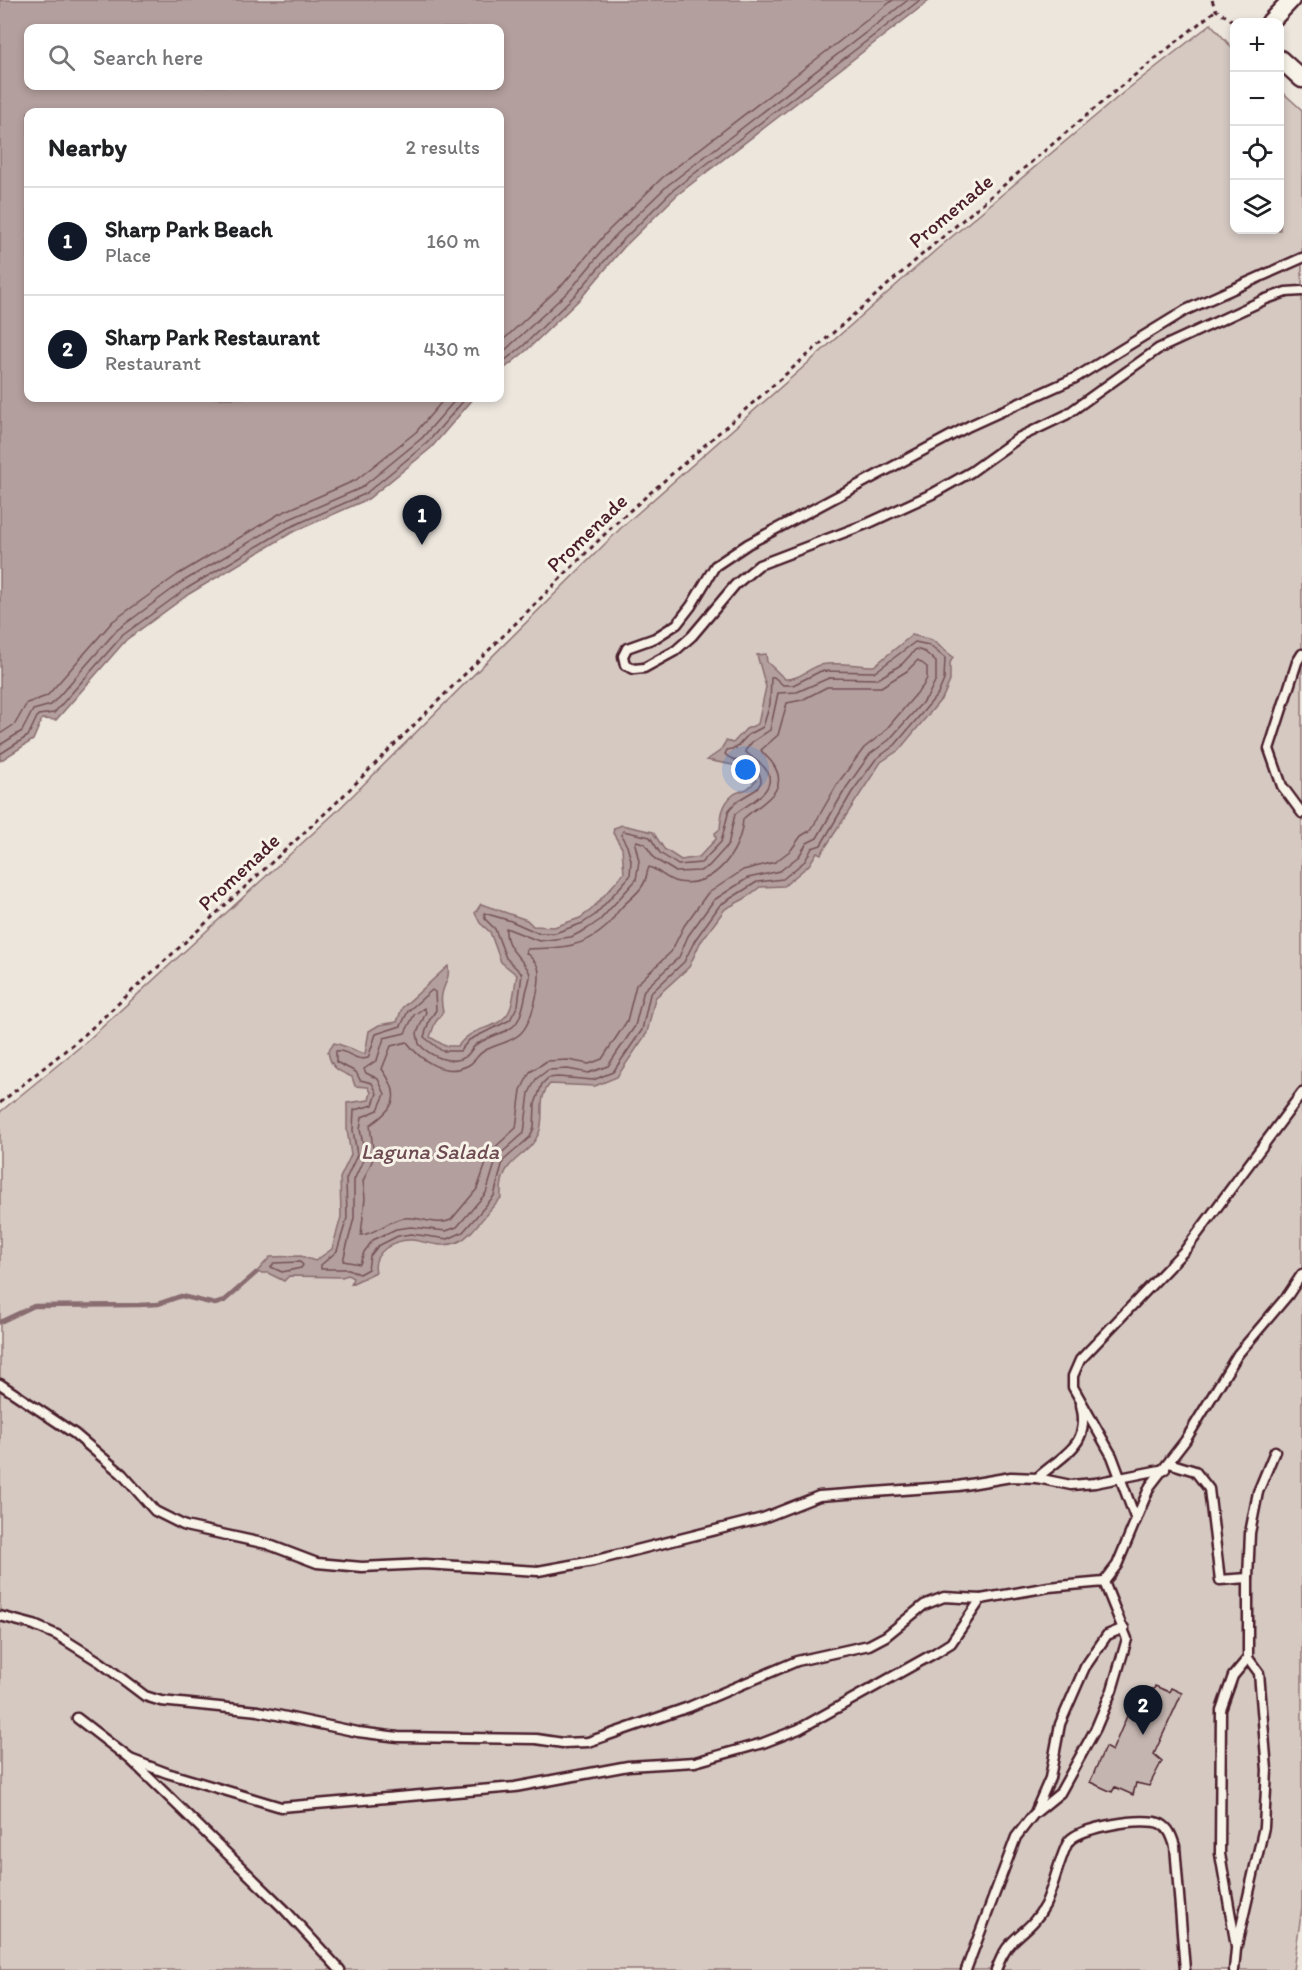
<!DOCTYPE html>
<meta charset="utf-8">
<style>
body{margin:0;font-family:Itim,sans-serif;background:#f6f6f6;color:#202124}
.controls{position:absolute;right:18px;top:18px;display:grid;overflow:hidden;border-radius:12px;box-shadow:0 3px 9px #0003}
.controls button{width:54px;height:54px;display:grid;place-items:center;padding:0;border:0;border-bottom:2px solid #e0e0e0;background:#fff;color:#202124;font:30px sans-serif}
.you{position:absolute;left:746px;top:770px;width:21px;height:21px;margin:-15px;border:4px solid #fff;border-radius:50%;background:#1a73e8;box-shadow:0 0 0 9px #1a73e833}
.badge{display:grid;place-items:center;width:39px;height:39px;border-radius:50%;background:#111827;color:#fff;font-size:20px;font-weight:700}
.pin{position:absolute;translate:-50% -50px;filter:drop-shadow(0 2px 3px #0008)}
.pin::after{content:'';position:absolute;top:32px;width:21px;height:18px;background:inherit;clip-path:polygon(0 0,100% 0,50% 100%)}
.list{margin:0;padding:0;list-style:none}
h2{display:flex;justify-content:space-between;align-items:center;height:78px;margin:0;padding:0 24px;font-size:26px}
h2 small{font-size:20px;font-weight:400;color:#757577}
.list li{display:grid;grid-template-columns:39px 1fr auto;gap:18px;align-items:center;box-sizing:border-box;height:108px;padding:0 24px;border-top:2px solid #e0e0e0}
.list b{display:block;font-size:22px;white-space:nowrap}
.list p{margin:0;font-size:20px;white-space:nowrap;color:#757577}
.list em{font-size:20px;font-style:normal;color:#757577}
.icon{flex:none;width:33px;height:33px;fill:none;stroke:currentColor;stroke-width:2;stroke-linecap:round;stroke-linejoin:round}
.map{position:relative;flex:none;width:1302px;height:1970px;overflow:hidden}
.search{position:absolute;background:#fff;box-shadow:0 3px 9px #0003;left:24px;top:24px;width:480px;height:66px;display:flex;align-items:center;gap:15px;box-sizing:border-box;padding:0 21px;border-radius:12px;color:#757577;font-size:22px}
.panel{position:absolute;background:#fff;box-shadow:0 3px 9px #0003;left:24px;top:108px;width:480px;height:294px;border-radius:12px}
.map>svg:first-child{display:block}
</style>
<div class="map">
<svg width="1302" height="1970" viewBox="0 0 1302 1970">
<rect width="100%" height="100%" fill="#ece6dd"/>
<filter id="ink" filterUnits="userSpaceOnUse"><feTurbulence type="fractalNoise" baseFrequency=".0167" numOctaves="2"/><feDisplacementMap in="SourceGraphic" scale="12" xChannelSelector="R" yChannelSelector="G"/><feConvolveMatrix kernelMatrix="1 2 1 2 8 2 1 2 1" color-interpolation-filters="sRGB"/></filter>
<g filter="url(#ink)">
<polygon fill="#d5c9c2" stroke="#907476" stroke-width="1.5" points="1211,24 1234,50 1234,230 1280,230 1280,90 1302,110 1302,1907 1293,1970 0,1970 0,1112 86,1042 337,811 622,527 936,250 1124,92"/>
<g fill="#b39f9d" stroke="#896c6f" stroke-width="1.5" fill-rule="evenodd">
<path d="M0,0H930L677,195L624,247L581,298L527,350L500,372V112H28V398H474L431,448L368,499L291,533L189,594L126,640L56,720L42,719L33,740L0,761ZM28,28H500V86H28Z"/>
<path d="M912,635L932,640L953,657L950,663V681L943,697L899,750L881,762L821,854L817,852L809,865L784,886L760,887L744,899L725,909L700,943L689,967L655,998L647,1033L617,1077L595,1086L550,1084C536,1099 546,1117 539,1133C527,1161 499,1156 501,1198C488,1210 472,1236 458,1242C442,1249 428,1242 412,1240C394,1239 371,1253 376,1272L351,1284L353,1278L348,1275L342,1277L289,1276L284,1281L268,1273H256L270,1257L301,1256L315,1261L332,1249L341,1217L340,1178L351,1155L347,1130V1103L369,1100L371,1092L368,1087L355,1086L352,1077C338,1071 331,1068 328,1052L334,1043C345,1045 353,1051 365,1054L369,1031L379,1025L397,1022L402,1008L448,966C451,985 437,986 443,1012L435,1023L430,1037L445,1046H458C473,1025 493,1031 506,1016C514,1007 514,987 517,975L501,962L490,932L480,923L475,913L481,904L527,920L533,926L554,927L580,918L591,910L624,873L622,848L613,833L614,828L622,825L653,832L664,849L681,860L699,857L716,839L715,833L720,829C721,816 722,804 733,795C740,789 746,794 756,780L743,767L707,760L720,751L726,741L733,743L746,729L758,724L766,687L757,655L766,654L767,662L785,679C798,680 808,669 820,665C838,661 856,666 874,666Z"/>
</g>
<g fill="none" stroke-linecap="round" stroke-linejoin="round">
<g stroke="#745259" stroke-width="1.5">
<polyline points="500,343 564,283 608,231 662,178 893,0"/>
<polyline points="500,355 571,289 614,237 668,185 908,0"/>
<polyline points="500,364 523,346 576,294 620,243 673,190 920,0"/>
<path d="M915,642L929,645L945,658L944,680L938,694L895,745L876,759L852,792L821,845L812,848L805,861L783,879L757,882L720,905L695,940L684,962L650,994L642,1030L613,1072L593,1080L558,1077L548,1078L542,1084L535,1104L534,1128L530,1137L503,1161L494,1196L463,1232L448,1239L411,1234L398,1236L378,1246L370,1256L368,1269L359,1274L349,1269H321V1265L337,1251L347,1218L346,1179L357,1155L353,1130L354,1110L373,1105L377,1093L372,1083L360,1080L356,1072L336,1062V1051C347,1049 355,1062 368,1058L376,1034L401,1026L408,1011L432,990L435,992L436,1010L429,1021L424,1037L442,1051H460L469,1040L510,1020L518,1005L522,974L506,958L495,929L485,919L484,913L511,921L538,933H555L583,923L595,915L630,876L631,860L627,846L621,835L623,831L650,837L660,853L678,865L701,863L721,842L729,810L737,801L757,789L761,782C761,760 734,765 725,754L727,750L736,748L748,735L763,727L770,704L771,678L774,677L783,685H793L821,671L875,672Z"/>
<path d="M916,649L925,652L936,662V679L928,696L889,740L870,754L846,788L817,838L807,843L799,856L780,871L748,878L714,900L688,936L679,957L644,990L635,1026L608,1066L588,1073L568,1069L548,1070L536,1079L529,1093L524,1133L497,1157L486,1193L457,1227L446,1231L411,1227L396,1229L373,1240L364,1252L360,1264L343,1261L354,1218V1180L365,1156L360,1129L362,1117L378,1110L385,1094L378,1079L366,1073L364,1069L377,1060L384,1038L405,1033L414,1015L424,1008L426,1012L417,1033L419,1044C429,1055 450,1066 465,1057C470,1054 472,1047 477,1044C511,1025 518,1037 526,993C527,987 530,981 530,975C529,962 504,952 506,928L539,941L571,937L587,929L600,920L636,880L639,861L635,844L637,841L645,844L655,859L676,872L700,871L709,866L728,845L735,814C747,804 783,789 764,767C759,761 750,757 745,751L752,742L770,730L778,693L797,692L829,678L878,679L902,664Z"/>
<path d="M918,660L927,667V678L923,686L883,733L864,748L838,783L811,830L801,836L791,850L775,862L743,870L707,894L684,926L671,952L636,985L627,1021L602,1059L589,1064L568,1060L547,1061L530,1072L521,1090L516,1128L490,1152L477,1189L451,1220C436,1227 420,1216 404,1218C389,1220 373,1235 361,1235L365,1198L363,1181L374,1157L370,1125C395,1108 402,1096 382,1069L391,1046L407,1042C420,1060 444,1077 467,1066C474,1063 477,1055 484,1051C496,1044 511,1043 521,1033C532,1022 542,981 538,967C535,961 531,957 526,953L527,949C556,948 582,949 606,927C612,922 615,914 621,908C628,900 637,895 643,885C647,879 646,873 649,867C659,870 667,880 678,882C714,888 741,852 743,819C758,804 792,792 773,764C770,759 764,755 761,750L778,735L787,703L802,700L827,687H881L907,671Z"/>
<polyline points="0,734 15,724 27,703 47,696 113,621 177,575 279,514 356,480 416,432 445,398"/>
<polyline points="0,745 22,731 33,710 51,705 117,630 182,582 285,521 361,488 422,438 457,398"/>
<polyline points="0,754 28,736 38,715 54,713 123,635 186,589 288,528 365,494 427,443 466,398"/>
<polygon points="300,1262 303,1265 301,1268 282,1272 271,1267 274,1263"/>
</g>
<polyline stroke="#896c6f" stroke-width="4.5" points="0,1322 34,1306 139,1305 158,1304 181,1296 215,1304 224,1301 256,1273"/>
</g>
<polygon fill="#c4b5b0" stroke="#4a1f2b" stroke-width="1.5" points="1155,1686 1169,1692 1171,1688 1182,1693 1154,1754 1162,1761 1149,1786 1136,1783 1133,1795 1115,1787 1112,1792 1090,1782 1105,1747 1112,1751 1139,1688 1154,1689"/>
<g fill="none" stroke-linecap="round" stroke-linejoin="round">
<g stroke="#4a1f2b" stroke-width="13">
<g id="lane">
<polyline points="1302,258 1186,310 1075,378 969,426 748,544 715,566 691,606 677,624 655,638 627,648 623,656 625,665 634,669 644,668 675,651 692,636 735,585 759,565 869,523 932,494 971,472 1020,437 1066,415 1158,349 1266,299 1286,292 1302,291"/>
<polyline points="1302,654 1297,662 1269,749 1282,786 1302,813"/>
<polyline points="0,1384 75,1434 122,1474 155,1511 185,1526 267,1544 317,1563 362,1567 425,1564 538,1571 593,1561 763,1518 819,1496 958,1486 1011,1477 1037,1478 1071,1485 1095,1483 1165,1469"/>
<polyline points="1169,1463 1195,1471 1209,1489 1220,1580 1248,1578"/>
<path d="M1037,1478C1064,1454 1091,1445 1081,1405"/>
<polyline points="1136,1520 1112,1456 1073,1387 1073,1376 1080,1360 1186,1249 1302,1093"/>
<polyline points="1104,1582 1117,1565 1150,1486 1185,1441 1238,1354 1288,1295 1302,1274"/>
<polyline points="0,1616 34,1625 57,1635 100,1662 145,1696 161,1701 258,1711 358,1732 398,1737 536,1739 563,1743 588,1742 689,1707 797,1661 869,1645 886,1636 924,1605 944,1597 981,1599"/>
<polyline points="77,1718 130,1759 285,1910 340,1970"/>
<polyline points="130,1759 167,1773 281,1807 515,1787 628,1766 695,1762 763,1743 799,1729 935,1653 951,1643 981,1599 1049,1587 1104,1582 1127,1639 1112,1690 1096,1728 1060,1793 1033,1815 1016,1837 966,1970"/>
<polyline points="1036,1810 1050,1778 1060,1724 1085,1667 1107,1635 1124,1628"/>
<polyline points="1236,1946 1220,1854 1221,1710 1233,1676 1248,1658"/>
<path d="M996,1970C1000,1960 1004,1950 1012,1942C1026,1928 1034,1925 1045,1905C1052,1891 1062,1850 1069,1841C1080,1827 1146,1816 1161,1824C1170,1829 1172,1837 1175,1846L1185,1970"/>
<polyline points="1234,1970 1236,1949 1264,1827 1267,1770 1259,1673 1248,1658 1248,1578 1250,1533 1258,1492 1275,1451"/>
</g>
</g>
<g stroke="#4a1f2b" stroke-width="21">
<g id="street">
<polyline points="1270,22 1291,0"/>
<polyline points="1280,59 1302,79"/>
</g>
</g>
<g stroke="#4a1f2b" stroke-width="3" stroke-dasharray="4.5 4.5" stroke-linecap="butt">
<polyline points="1212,0 1216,10 1235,22"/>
<polyline points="0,1103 82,1037 333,806 617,522 932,246 1120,87 1216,10"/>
</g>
<use href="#lane" stroke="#f7f3e8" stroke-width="8"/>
<use href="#street" stroke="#f7f3e8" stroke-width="16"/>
</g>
</g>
<g text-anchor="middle" stroke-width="6" stroke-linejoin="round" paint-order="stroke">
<g font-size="21" fill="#4a1f2b" stroke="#f7f3e8">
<text transform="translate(951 211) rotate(-40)" y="7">Promenade</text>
<text transform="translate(587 533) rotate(-44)" y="7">Promenade</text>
<text transform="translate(239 872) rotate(-43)" y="7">Promenade</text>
</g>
<g font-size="22" font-style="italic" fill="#6f4c53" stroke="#f7f3e8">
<text x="430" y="1159">Laguna Salada</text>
</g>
</g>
</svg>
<div class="controls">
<button>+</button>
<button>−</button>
<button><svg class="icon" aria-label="locate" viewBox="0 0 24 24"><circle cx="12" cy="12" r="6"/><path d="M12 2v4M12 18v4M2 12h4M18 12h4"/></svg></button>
<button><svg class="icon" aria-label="layers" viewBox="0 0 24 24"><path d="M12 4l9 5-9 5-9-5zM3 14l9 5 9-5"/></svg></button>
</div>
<div class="you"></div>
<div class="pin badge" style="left:422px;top:545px">1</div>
<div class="pin badge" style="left:1143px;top:1735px">2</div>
<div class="search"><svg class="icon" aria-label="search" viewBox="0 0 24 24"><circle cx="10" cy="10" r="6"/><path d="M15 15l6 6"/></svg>Search here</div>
<section class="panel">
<h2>Nearby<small>2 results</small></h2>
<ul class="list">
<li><span class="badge">1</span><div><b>Sharp Park Beach</b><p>Place</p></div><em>160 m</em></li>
<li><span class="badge">2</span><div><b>Sharp Park Restaurant</b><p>Restaurant</p></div><em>430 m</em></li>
</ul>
</section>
</div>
